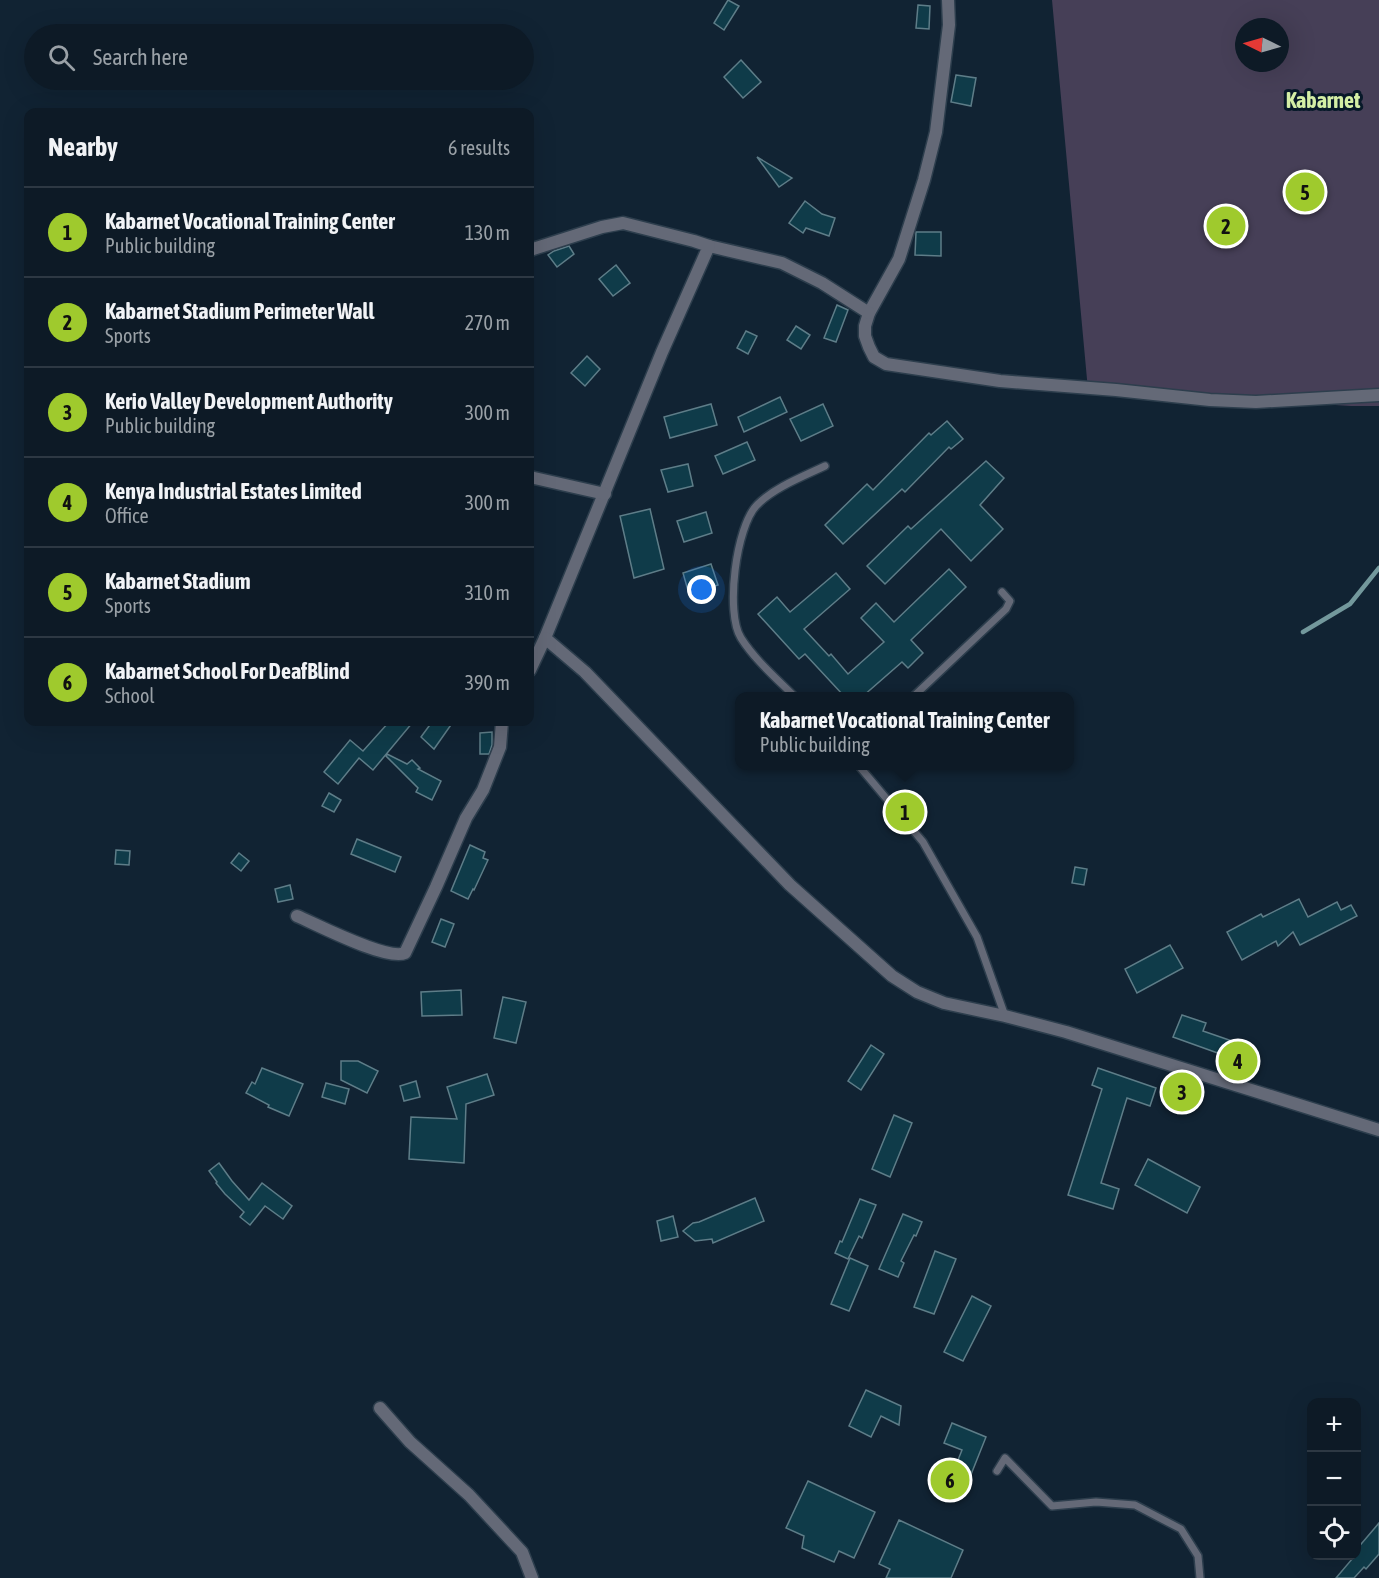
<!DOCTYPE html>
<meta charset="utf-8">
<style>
body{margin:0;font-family:"Asap Condensed",sans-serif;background:#16232e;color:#f1f3f6}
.controls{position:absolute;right:18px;bottom:18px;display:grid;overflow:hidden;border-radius:12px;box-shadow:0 6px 24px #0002}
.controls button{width:54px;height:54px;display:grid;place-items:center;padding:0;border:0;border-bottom:2px solid #2d3843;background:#0d1a26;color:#f1f3f6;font:30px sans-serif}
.compass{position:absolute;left:1235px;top:18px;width:54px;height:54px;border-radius:50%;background:#0d1a26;box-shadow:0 6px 24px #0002;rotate:275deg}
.you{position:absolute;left:702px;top:590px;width:21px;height:21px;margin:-15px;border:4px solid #fff;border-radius:50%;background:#1a73e8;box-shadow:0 0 0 9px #1a73e833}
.badge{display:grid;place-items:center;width:39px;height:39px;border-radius:50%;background:#9fca2d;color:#111;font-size:20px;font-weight:700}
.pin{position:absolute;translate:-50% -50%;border:3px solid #fff;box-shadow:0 2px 6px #0006}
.popup{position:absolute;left:735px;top:692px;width:339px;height:78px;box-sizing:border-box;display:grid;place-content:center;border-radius:12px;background:#0d1a26;filter:drop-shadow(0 2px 4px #0005);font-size:20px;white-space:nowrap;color:#9aa1a7}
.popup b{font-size:22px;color:#f1f3f6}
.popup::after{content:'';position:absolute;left:50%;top:100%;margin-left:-12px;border:12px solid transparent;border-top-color:#0d1a26}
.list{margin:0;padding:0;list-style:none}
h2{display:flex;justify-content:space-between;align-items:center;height:78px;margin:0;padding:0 24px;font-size:26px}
h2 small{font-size:20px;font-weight:400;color:#9aa1a7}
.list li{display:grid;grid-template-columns:39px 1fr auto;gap:18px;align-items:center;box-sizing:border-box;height:90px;padding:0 24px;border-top:2px solid #2d3843}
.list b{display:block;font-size:22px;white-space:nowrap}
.list p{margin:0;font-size:20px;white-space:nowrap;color:#9aa1a7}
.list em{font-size:20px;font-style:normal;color:#9aa1a7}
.icon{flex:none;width:33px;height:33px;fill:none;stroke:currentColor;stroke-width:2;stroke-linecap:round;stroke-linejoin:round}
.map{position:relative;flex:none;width:1379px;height:1578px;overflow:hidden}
.search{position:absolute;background:#0d1a26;box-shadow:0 6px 24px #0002;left:24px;top:24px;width:510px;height:66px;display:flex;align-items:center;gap:15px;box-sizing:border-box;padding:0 21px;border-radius:33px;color:#9aa1a7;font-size:22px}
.panel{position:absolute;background:#0d1a26;box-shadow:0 6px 24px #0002;left:24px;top:108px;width:510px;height:618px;border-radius:12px}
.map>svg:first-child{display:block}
</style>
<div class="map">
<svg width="1379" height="1578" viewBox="0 0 1379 1578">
<rect width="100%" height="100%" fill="#112333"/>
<path fill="#463f57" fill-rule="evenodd" d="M1052,0H1379V406H1351L1088,390ZM1244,27H1280V63H1244Z"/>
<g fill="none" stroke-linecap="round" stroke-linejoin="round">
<polyline stroke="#73989c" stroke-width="4.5" points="1303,632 1350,604 1379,568"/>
</g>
<g fill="#0f3b49" stroke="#5e7d88" stroke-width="1.5">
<polygon points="728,0 739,6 724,30 714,23"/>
<polygon points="918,5 930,6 929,29 916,28"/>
<polygon points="741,60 761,82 743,98 724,77"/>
<polygon points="956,75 976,78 971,106 951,102"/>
<polygon points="757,157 792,178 779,187"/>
<polygon points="805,201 822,214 835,218 829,236 806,228 803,233 789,223"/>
<polygon points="916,232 941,232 941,256 915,255"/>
<polygon points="569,246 574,254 557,267 548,255 554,251"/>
<polygon points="616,265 630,283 613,296 599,279"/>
<polygon points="837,305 848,310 836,342 824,338"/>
<polygon points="796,326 810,335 801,349 787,340"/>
<polygon points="746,331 757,336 748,354 737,348"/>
<polygon points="587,356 600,369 585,386 571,373"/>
<polygon points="780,397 787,412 744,432 738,417"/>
<polygon points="711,404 717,425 670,438 664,417"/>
<polygon points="823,404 833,426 801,441 790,419"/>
<polygon points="947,421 963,439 951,449 949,447 905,492 902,489 843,544 825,525 867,484 873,490 929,433 931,435"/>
<polygon points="747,442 755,460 723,474 715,456"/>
<polygon points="986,461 1004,478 980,505 1003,529 971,561 941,529 885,584 867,566 908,526 911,529"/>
<polygon points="688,464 693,486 668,492 661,470"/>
<polygon points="650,509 664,569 634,578 620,516"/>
<polygon points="706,512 712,533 684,542 677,521"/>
<polygon points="711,564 718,585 689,594 683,573"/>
<polygon points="949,569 966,587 911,640 923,653 908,668 902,662 863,696 844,696 805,654 799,659 758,614 777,597 790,612 836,573 850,589 804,629 829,656 831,654 848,674 884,642 861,618 876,603 894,622"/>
<polygon points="389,722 413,722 373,770 359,758 338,784 324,772 350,740 363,751"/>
<polygon points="432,722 453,722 434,749 421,737"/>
<polygon points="492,732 492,745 489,754 480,754 480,733"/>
<polygon points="387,754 407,764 412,760 420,768 418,769 441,781 432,800 416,792 418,788 386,756"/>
<polygon points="329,793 341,800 334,812 322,806"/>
<polygon points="357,839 401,857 395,872 351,854"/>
<polygon points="470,845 485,852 483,858 488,860 474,890 473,889 468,899 451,891"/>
<polygon points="116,850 130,851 129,865 115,864"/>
<polygon points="239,853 249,861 241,871 231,863"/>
<polygon points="1075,867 1087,869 1084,885 1072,883"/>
<polygon points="290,885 293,899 278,902 275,889"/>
<polygon points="1299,899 1308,917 1337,902 1341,910 1351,905 1357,916 1300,945 1293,932 1278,946 1276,941 1242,960 1227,932 1261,914 1263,917"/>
<polygon points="441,919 454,924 445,947 432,942"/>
<polygon points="1170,945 1183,968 1137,993 1125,969"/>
<polygon points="461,990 462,1015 422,1016 421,992"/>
<polygon points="503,997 526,1002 516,1043 494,1038"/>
<polygon points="1182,1015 1206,1023 1203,1031 1232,1041 1226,1056 1173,1037"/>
<polygon points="871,1045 884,1054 861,1090 848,1081"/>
<polygon points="341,1061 358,1061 378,1071 367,1093 341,1080"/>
<polygon points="262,1068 303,1084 289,1116 268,1107 269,1105 246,1093 252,1082 255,1084"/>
<polygon points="1098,1068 1156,1088 1150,1106 1127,1098 1101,1183 1119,1189 1113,1209 1068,1195 1102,1089 1092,1085"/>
<polygon points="487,1074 494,1095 466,1104 464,1163 409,1159 411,1117 457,1119 447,1087"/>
<polygon points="416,1081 420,1097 404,1101 400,1086"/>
<polygon points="326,1083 349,1089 345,1104 322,1097"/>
<polygon points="894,1115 912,1123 890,1177 872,1169"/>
<polygon points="1148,1159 1200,1187 1187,1213 1135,1185"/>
<polygon points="219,1163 232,1181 249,1200 262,1183 292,1206 283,1219 265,1206 250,1225 240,1217 244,1212 225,1194 216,1183 217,1182 209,1171"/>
<polygon points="755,1198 764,1221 713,1243 712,1239 695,1241 683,1231 693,1223 699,1222"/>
<polygon points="860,1199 876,1205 862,1238 859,1236 848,1259 835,1253 840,1241 842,1242"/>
<polygon points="903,1214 922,1222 916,1236 914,1235 901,1261 904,1263 898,1277 879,1269"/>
<polygon points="673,1216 678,1237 661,1241 657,1221"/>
<polygon points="935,1251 956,1259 934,1314 914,1307"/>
<polygon points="850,1258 868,1266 849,1311 831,1304"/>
<polygon points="972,1296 991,1306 963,1361 944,1352"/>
<polygon points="866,1390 901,1406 899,1425 881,1416 871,1437 849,1426"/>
<polygon points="952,1423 986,1437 970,1477 954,1470 962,1450 944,1443"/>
<polygon points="808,1481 875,1512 854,1558 839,1551 834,1562 802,1548 804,1536 786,1528"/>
<polygon points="899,1520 963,1550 951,1578 886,1578 890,1569 879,1564"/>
<polygon points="1379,1523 1379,1554 1366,1569 1364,1567 1354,1578 1336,1578 1353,1558 1352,1556 1356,1556 1356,1550"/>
</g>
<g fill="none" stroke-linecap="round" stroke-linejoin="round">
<g stroke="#2d3e4d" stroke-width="10">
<g id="service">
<path d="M794,696C776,678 755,660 741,638C725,613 736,526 757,505C773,488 804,476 825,466"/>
<polyline points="914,696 1006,609 1010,601 1002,592"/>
<polyline points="859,766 923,842 977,937 1005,1016"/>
<polyline points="997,1471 1005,1458 1052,1506 1096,1502 1135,1505 1181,1529 1198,1556 1200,1578"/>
</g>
</g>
<g stroke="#2d3e4d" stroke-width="15">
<g id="minor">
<polyline points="948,0 949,25 936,132 924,180 899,259 869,313 865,326 865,336 869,347 874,357 886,364 1000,381 1116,390 1210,400 1256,402 1379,395"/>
<polyline points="709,246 782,263 822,283 869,313"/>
<polyline points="530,250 602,227 623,223 694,241 709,246 662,352 545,638 585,672 790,885 892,976 917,992 944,1003 1005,1016 1066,1032 1379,1130"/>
<polyline points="530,477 605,494"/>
<polyline points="530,670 545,638"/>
<path d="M297,916C318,925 387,961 405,953L436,887L466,818L483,790L500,747L502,722"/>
<polyline points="380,1408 410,1442 469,1495 522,1552 532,1578"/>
</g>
</g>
<use href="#service" stroke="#646977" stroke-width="7"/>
<use href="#minor" stroke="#646977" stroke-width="12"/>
</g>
<g text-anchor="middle" stroke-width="6" stroke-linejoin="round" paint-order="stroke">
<g font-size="22" font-weight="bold" fill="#d4efa5" stroke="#071929">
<text x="1323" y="108">Kabarnet</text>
</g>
</g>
</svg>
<div class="controls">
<button>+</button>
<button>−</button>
<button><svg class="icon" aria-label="locate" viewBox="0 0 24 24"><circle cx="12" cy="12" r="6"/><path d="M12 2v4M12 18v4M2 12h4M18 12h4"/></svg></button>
</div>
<svg class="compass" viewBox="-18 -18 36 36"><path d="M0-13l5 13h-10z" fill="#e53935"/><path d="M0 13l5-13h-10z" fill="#9aa1a7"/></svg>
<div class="you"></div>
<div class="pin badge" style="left:905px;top:812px">1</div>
<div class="popup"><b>Kabarnet Vocational Training Center</b>Public building</div>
<div class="pin badge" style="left:1226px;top:226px">2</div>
<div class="pin badge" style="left:1182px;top:1092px">3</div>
<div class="pin badge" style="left:1238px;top:1061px">4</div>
<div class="pin badge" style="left:1305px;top:192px">5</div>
<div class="pin badge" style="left:950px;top:1480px">6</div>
<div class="search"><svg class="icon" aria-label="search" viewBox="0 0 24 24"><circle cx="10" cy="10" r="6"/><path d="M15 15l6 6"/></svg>Search here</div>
<section class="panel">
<h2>Nearby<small>6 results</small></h2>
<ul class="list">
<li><span class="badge">1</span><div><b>Kabarnet Vocational Training Center</b><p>Public building</p></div><em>130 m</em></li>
<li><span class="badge">2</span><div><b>Kabarnet Stadium Perimeter Wall</b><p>Sports</p></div><em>270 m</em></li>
<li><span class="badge">3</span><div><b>Kerio Valley Development Authority</b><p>Public building</p></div><em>300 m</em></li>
<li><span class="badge">4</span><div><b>Kenya Industrial Estates Limited</b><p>Office</p></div><em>300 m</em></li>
<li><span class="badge">5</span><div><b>Kabarnet Stadium</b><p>Sports</p></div><em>310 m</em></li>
<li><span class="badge">6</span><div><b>Kabarnet School For DeafBlind</b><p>School</p></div><em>390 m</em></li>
</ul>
</section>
</div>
